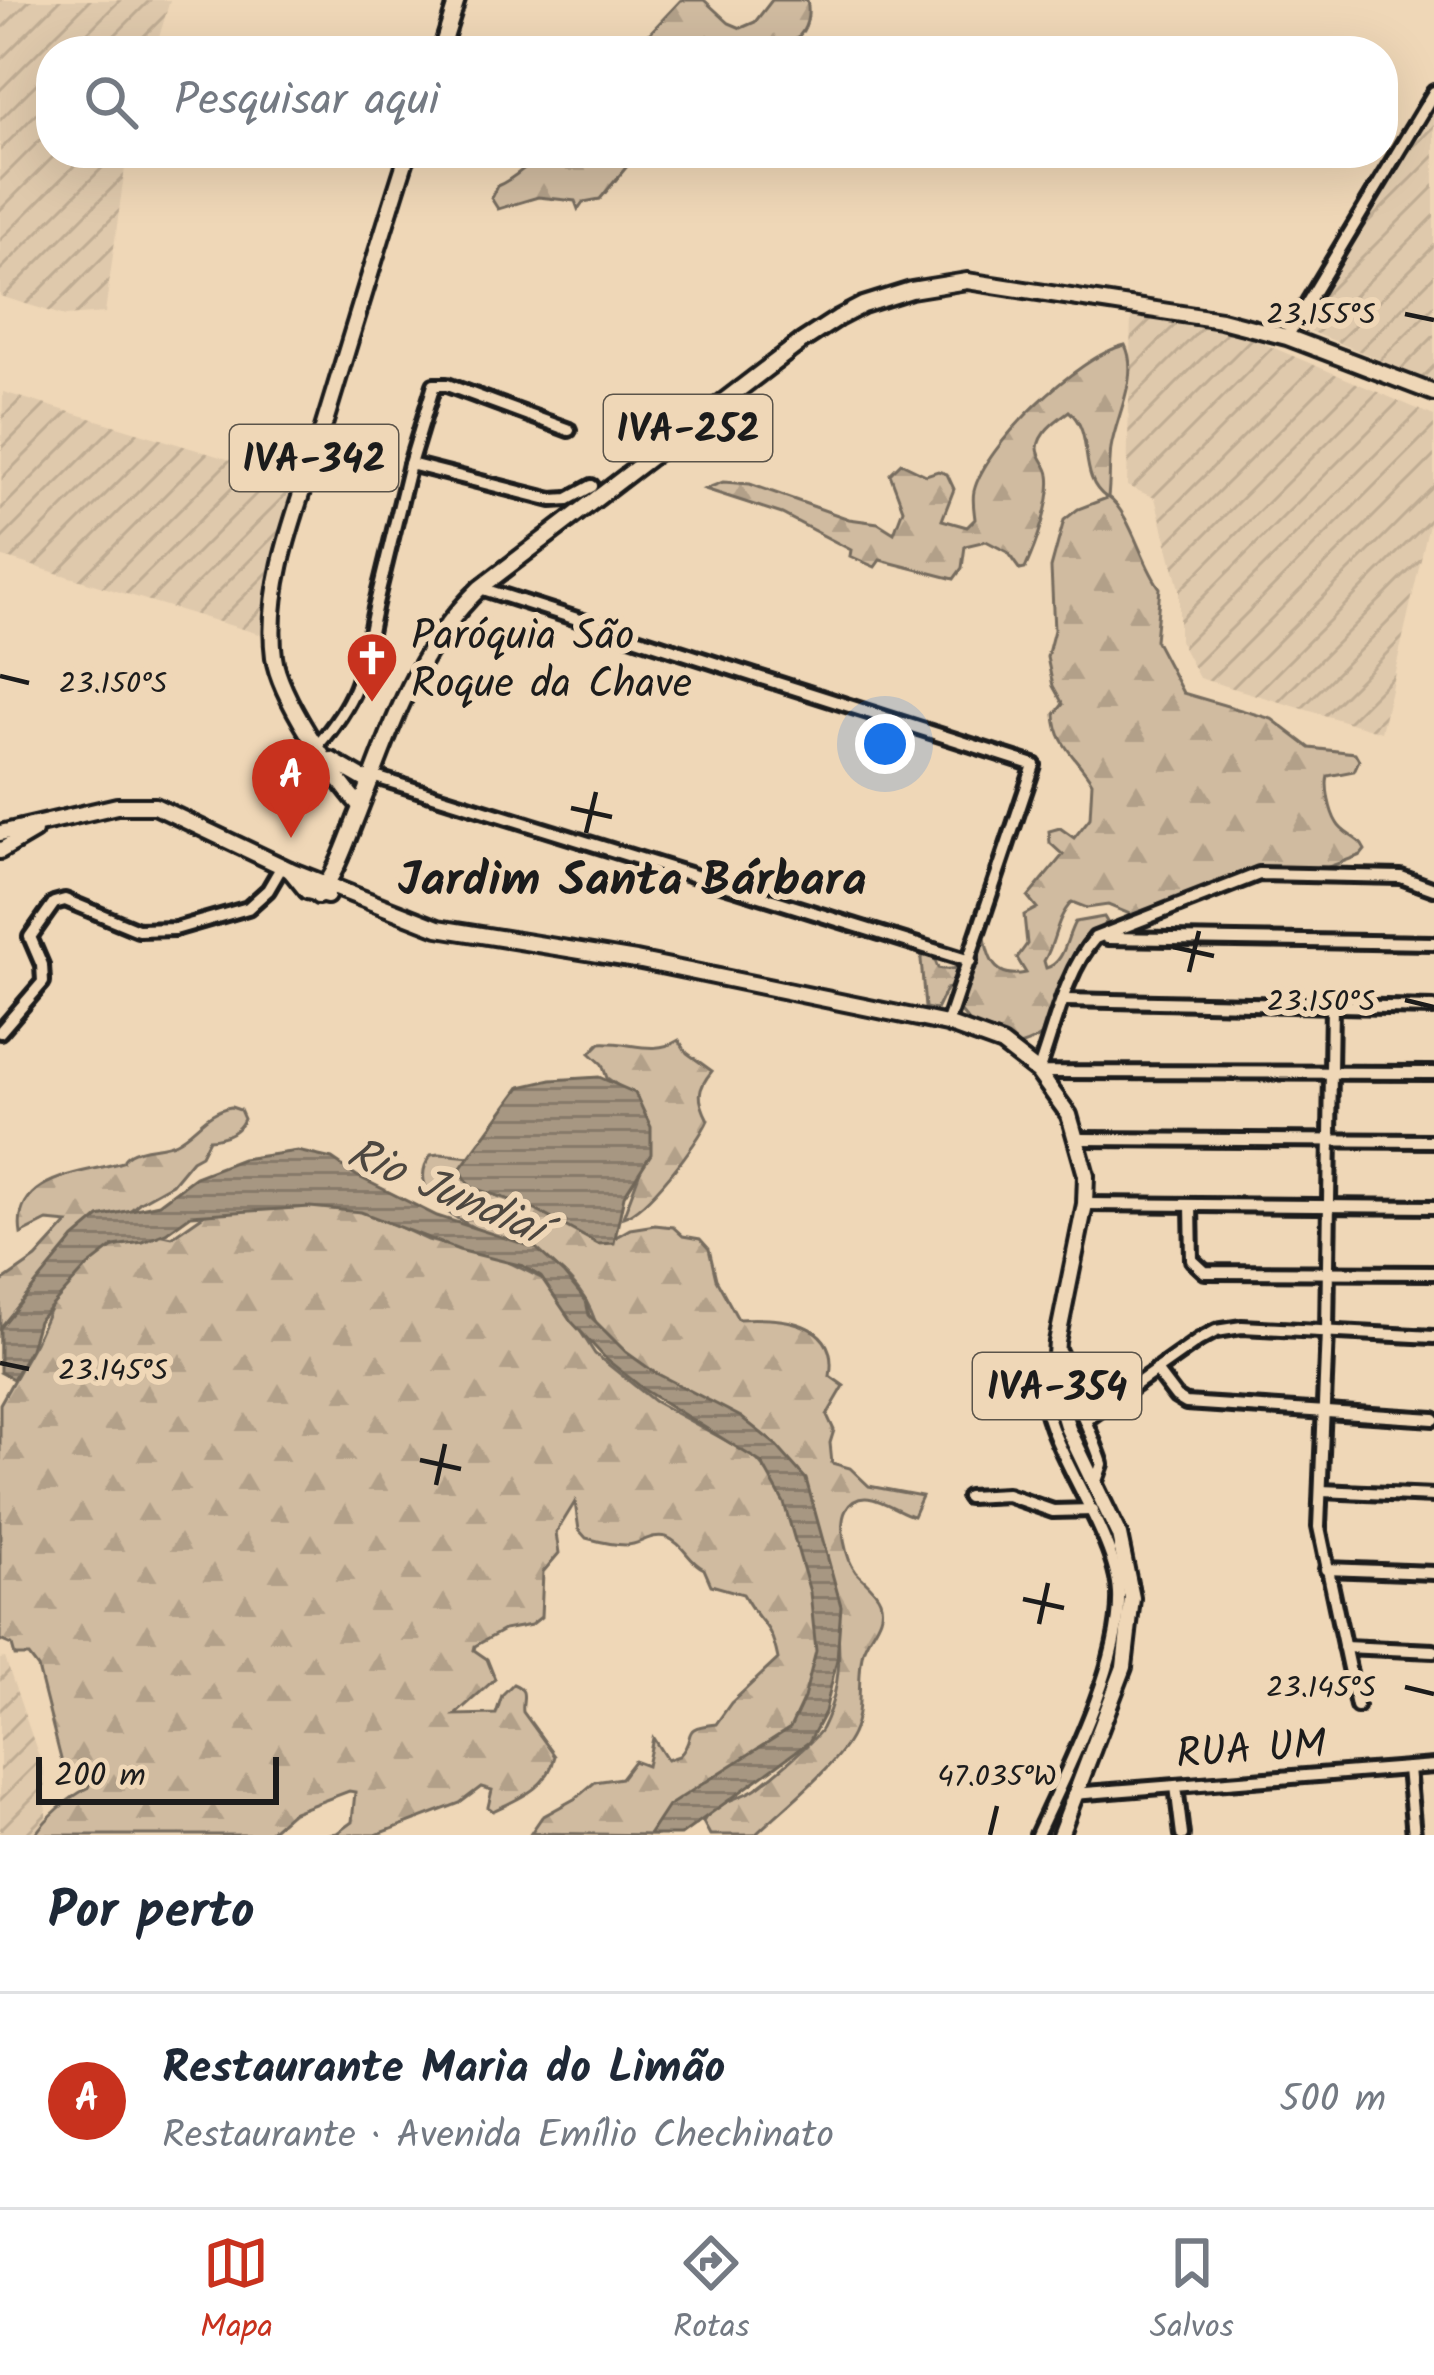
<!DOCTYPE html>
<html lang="pt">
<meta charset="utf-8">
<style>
body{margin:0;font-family:Kalam,sans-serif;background:#f6f6f7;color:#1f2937}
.scale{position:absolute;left:36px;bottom:30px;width:243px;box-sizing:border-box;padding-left:12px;border:6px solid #1c1c1c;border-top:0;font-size:33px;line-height:42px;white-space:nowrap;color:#1c1c1c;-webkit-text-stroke:9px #efd7b7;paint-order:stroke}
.you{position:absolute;left:885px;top:744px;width:42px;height:42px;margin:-30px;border:9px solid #fff;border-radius:50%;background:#1a73e8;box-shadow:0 0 0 18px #1a73e833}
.badge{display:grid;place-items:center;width:78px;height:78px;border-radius:50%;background:#c8321e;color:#fff;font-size:39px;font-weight:700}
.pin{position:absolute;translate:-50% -99px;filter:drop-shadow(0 3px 6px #0008)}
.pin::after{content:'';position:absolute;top:63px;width:42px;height:36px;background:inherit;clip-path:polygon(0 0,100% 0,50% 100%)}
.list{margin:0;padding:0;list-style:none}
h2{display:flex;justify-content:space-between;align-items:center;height:156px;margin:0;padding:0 48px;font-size:51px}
h2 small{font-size:39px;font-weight:400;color:#747a83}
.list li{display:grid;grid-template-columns:78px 1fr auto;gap:36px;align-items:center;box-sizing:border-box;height:216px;padding:0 48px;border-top:3px solid #e0e1e3}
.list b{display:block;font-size:45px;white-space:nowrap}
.list p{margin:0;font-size:39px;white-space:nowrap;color:#747a83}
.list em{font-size:39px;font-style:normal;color:#747a83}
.icon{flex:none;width:66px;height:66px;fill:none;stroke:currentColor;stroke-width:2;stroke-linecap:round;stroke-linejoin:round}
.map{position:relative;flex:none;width:1434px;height:1835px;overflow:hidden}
.search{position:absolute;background:#fff;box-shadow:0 12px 48px #0002;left:36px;right:36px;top:36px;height:132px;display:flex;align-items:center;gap:30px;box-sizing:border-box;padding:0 42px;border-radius:48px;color:#747a83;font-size:45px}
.sheet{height:372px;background:#fff}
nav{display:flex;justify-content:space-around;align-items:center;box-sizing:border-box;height:168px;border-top:3px solid #e0e1e3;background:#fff;font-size:33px;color:#747a83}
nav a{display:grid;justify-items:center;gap:6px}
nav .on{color:#c8321e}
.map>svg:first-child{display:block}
</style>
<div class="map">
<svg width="1434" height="1835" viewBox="0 0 1434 1835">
<defs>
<pattern id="industrial-furrows" width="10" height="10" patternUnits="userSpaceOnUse" patternTransform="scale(3)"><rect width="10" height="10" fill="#dfc9ac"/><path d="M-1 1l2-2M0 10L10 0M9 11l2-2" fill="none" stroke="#bfac93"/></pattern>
<pattern id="forest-firs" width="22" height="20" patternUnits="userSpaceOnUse" patternTransform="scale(3)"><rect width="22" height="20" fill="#d0bba0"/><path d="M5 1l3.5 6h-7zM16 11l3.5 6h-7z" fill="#b2a089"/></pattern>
<pattern id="water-rules" width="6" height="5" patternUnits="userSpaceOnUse" patternTransform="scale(3)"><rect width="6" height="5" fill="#a79782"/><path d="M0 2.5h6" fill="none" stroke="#877a6a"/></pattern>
</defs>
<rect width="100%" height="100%" fill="#efd7b7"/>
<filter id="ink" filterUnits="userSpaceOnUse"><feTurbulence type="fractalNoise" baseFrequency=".00833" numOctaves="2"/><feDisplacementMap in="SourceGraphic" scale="24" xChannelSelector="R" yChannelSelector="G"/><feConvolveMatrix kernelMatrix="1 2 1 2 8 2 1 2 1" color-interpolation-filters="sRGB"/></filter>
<g filter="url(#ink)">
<g fill="url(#industrial-furrows)">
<polygon points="0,0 170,0 155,51 51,51 51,153 127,153 105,313 65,316 0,296"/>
<polygon points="1434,102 1434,382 1298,326"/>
<polygon points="1131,314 1239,333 1434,416 1434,503 1381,732 1199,678 1179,640 1179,589 1155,498 1127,486"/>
<polygon points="3,392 297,480 275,557 269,637 0,556"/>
<polygon points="5,1658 44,1771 47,1835 0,1835 0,1659"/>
</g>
<g fill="url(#forest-firs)" stroke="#766c5e" stroke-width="3">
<path d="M681,0H704L729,23L741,28L755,22L772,0H807C812,24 801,42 777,50C757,57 660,51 633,51Z"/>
<path d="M546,153H638L600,199L583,202L578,209L575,201L538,197L498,209L491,198L497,186C517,178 527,163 546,153Z"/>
<path d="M1125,345C1140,375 1116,416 1111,448C1109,464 1110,481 1108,497C1130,512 1142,565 1160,588L1155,640L1183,693L1272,719L1310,748L1355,753L1359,760L1354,771L1328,776C1325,787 1330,812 1337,823C1344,836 1359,836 1365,850L1361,855L1326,868L1272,873L1201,889L1174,906L1137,917L1108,905L1087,908L1072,902C1055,919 1056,942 1044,961L1046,968C1065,963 1066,937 1075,922L1104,917L1107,922C1061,959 1085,1031 1015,1047L970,1023L961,1012L957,986L946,989L936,1010L925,1008L921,959L923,951H931L938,968C964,975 971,953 985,937C989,964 998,979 1026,973L1017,958L1027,944L1024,915L1037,908L1028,897L1063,855L1050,843L1049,831L1060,828L1074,838L1090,818L1092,782C1077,757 1056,745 1055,714L1063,704L1053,686L1047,657L1054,630L1051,568L1064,520L1078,509L1107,498C1076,477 1096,434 1069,411C1057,420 1039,432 1038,448C1038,458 1048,465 1049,475C1053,499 1035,547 1025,569L1020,570L1007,552L986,541L965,546L962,568L954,579L880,560L875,567L850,556L851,550L782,514L705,489L723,482L750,484L849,519L878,523L894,533L903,509L890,474L901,463L926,475L938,471L947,474L954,489L942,520L967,527L975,519C974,510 972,500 974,491C985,445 1078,356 1125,345Z"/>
<path d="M679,1040L687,1053L712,1071C697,1089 697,1099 708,1120C698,1143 646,1211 623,1217L646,1156L632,1096L607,1078L602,1064L590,1053L600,1043C629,1041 653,1056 679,1040Z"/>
<path d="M231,1107L240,1110L244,1119C238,1133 223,1138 209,1139L201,1155L192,1160L172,1184L140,1202L124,1216L0,1358V1283L36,1258L68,1223L47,1221L21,1234C12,1178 77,1174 115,1164C132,1160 116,1163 130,1154C143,1146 162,1149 176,1142C196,1132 206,1111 231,1107Z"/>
<path d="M440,1154L470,1157L607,1242L630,1229L655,1225L673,1227L683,1236L700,1239L709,1249L716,1279L738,1319C779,1317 840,1320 830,1376L844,1386L827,1415L834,1430L830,1443L832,1463L850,1468L869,1486L922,1496L913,1516C894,1511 862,1482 846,1510C838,1525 846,1559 856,1572C864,1581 876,1589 880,1600C887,1619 868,1634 863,1651C856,1677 864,1709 852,1734C838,1765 781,1810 755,1835H710L703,1822C713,1802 737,1800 755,1789C767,1781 817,1739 822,1728C854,1665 834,1596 816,1533C813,1520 811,1500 801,1491C743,1434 664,1399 606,1342C599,1336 598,1327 594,1318C587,1299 573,1281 557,1268C527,1245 390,1212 431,1155Z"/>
<path d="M308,1198L369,1213L428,1240L506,1261L543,1279L554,1290L595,1354L654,1401L754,1456L773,1479L801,1536L822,1621L808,1720L657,1835L531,1833L542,1817L576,1798L595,1782L621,1778L634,1761L647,1766L653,1738L667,1760L679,1756C699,1736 676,1728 716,1724L731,1703L778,1659C770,1619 760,1626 743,1594L711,1585L704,1569C688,1562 684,1543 666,1537C651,1533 640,1545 626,1545C614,1545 597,1541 586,1538L579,1530L575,1502L556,1533L559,1553L543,1572L541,1617L531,1625L504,1630L475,1646L474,1650L487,1659L495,1679L455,1715L496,1714L502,1695L513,1684C530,1691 521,1698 523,1712L555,1756C548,1788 520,1798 493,1811L488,1807L492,1790L481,1787L460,1803L376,1835H323L337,1833L352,1822L355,1792L349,1791L291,1813L266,1835H35C46,1818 69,1797 88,1788L91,1780L88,1776L70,1777L64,1771L38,1668L29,1656H15L12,1645L0,1640V1404L35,1342L55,1297L74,1272L111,1248L130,1243L150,1232L172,1237L205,1214Z"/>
</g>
<g fill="url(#water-rules)" stroke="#6f6659" stroke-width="3">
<polygon points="599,1077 635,1093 651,1127 651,1154 624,1196 614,1243 598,1244 528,1206 470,1187 460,1169 520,1087 551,1080"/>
<polygon points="297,1151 332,1159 357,1176 437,1216 536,1248 564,1274 586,1301 589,1315 626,1352 654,1372 741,1417 775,1444 806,1479 841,1606 837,1659 825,1712 809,1742 681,1835 649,1835 668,1806 790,1728 804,1698 816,1651 810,1592 784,1503 762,1463 646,1391 607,1360 571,1321 541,1277 523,1266 459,1250 361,1212 310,1207 191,1215 166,1233 143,1242 114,1246 88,1266 38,1321 30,1349 13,1379 0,1372 0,1328 74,1238 99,1217 159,1204 195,1177 242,1159"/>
</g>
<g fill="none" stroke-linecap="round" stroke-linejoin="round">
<g stroke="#1c1c1c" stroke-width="20">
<g id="minor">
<polyline points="1287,337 1434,92"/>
<polyline points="410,464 434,385 447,385 569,430"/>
<polyline points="480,588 1034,765 947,1024"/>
<path d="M318,745C368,687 362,660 379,591C389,549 400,506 410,464L552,500L568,499L592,486"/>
<polyline points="372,776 970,961"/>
<path d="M1434,889L1401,877L1259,874L1095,938C1065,972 1054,1029 1038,1072L1434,1073"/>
<polyline points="1107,938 1434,943"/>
<polyline points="1065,1000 1434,1008"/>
<polyline points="1332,1006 1327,1331 1319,1527 1357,1706"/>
<polyline points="0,1032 43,982 42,965 30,937 54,903 65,900 138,930 175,929 248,908 268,890 282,866"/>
<polyline points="1079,1139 1434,1141"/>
<polyline points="1085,1204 1434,1207"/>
<polyline points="1191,1205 1192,1260 1205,1272 1434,1273"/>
<path d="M1060,1353C1069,1391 1090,1427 1102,1464L1095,1484"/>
<polyline points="1157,1372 1176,1397 1186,1403 1434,1419"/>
<polyline points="1087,1419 1199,1340 1216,1331 1242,1327 1434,1337"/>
<polyline points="1321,1491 1434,1496"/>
<polyline points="968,1497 1007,1495 1053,1511 1093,1510"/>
<polyline points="1326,1569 1434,1573"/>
<polyline points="1344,1647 1434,1651"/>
<polyline points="1408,1768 1414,1835"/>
<polyline points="1176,1786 1182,1835"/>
<polyline points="1073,1794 1434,1766"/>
<path d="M1037,1835C1067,1770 1122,1664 1119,1593C1116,1528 1033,1430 1044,1379L1056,1378"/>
</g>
</g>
<g stroke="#1c1c1c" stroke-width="22">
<g id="major">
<polyline points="441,51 457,0"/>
<polyline points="331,760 369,782"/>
<path d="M360,806C334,777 279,696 274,657C264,580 302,497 324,425C352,334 379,243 408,153"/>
<polyline points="0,833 117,806 155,806 290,870 438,928 636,960 947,1024 1002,1044 1038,1072 1069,1115 1086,1175 1085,1204 1057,1342 1055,1367 1059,1399 1068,1429 1119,1535 1132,1598 1124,1667 1060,1835"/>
<polyline points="0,851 34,831"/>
<polyline points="290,870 307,891 327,896"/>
<path d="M318,896C337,873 347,840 358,813C392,728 413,653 480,588L801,342L838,318L863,305L911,290L967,281L1221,320L1287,337L1434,393"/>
</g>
</g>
<use href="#minor" stroke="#efd7b7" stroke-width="10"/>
<use href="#major" stroke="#efd7b7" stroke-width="14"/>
</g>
</g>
<path fill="none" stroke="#1c1c1c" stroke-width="4.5" d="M1405,314L1434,320M0,676L29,683M571,808L612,817M586,833L596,792M1173,947L1214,956M1189,972L1199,931M1405,1000L1434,1007M0,1363L29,1369M420,1460L461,1469M436,1485L445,1444M1023,1599L1064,1608M1039,1624L1048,1583M1405,1687L1434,1694M990,1835L997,1806"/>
<defs>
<g id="church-pin" transform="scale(2.7)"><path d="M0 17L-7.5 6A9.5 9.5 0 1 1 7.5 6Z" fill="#c8321e" stroke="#efd7b7"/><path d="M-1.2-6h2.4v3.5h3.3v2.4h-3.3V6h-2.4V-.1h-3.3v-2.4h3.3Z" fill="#fff"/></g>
</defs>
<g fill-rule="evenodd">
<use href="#church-pin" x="372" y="658"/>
</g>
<g text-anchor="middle" stroke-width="12" stroke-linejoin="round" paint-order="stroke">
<g fill="#efd7b7" stroke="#5b544a" stroke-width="3">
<rect x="604" y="395" width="168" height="66" rx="9"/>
<rect x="230" y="425" width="168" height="66" rx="9"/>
<rect x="973" y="1353" width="168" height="66" rx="9"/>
</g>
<g font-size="39" font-weight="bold" fill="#1c1c1c">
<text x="688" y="442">IVA-252</text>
<text x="314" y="472">IVA-342</text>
<text x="1057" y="1400">IVA-354</text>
</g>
<g font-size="42" fill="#1c1c1c" stroke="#efd7b7" text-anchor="start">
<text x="411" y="649">Paróquia São<tspan x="411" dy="48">Roque da Chave</tspan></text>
</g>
<g font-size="42" fill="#1c1c1c" stroke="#efd7b7">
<text transform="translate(1251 1747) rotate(-4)" y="15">RUA UM</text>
</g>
<g font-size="45" font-style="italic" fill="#4d4740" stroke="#efd7b7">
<text transform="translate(446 1189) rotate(23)" y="16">Rio Jundiaí</text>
</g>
<g font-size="48" font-weight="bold" fill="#1c1c1c" stroke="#efd7b7">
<text x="632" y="895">Jardim Santa Bárbara</text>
</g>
</g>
<g font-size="30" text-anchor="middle" fill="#1c1c1c" stroke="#efd7b7" stroke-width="12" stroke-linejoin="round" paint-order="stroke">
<text x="1321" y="324">23.155°S</text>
<text x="113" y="693">23.150°S</text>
<text x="1321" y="1011">23.150°S</text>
<text x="113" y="1380">23.145°S</text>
<text x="1321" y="1697">23.145°S</text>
<text x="997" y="1786">47.035°W</text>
</g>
</svg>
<div class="scale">200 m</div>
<div class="you"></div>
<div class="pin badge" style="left:291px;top:838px">A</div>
<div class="search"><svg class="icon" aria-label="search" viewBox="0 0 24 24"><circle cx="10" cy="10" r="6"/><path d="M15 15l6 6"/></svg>Pesquisar aqui</div>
</div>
<section class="sheet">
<h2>Por perto<small></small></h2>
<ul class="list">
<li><span class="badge">A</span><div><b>Restaurante Maria do Limão</b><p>Restaurante · Avenida Emílio Chechinato</p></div><em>500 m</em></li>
</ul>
</section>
<nav>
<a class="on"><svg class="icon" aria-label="map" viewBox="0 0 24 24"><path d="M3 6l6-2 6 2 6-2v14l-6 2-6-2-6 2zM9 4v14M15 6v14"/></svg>Mapa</a>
<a><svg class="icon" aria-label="directions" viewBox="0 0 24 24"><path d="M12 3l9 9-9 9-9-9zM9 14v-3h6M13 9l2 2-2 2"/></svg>Rotas</a>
<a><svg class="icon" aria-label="saved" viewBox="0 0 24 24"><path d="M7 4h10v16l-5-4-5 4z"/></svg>Salvos</a>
</nav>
